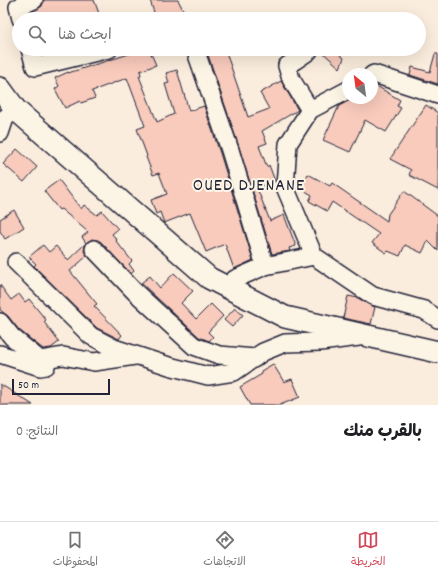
<!DOCTYPE html>
<html lang="ar">
<meta charset="utf-8">
<style>
body{margin:0;font-family:Dekko,"Playpen Sans Arabic",sans-serif;background:#f2f2f2;color:#202124;direction:rtl}
.compass{position:absolute;left:342px;top:68px;width:36px;height:36px;border-radius:50%;background:#fff;box-shadow:0 4px 16px #0002;rotate:331deg}
.scale{position:absolute;left:12px;bottom:10px;width:98px;box-sizing:border-box;padding-left:4px;border:2px solid #22223b;border-top:0;font-size:11px;line-height:14px;white-space:nowrap;color:#22223b;-webkit-text-stroke:3px #fcf5e5;paint-order:stroke}
.list{margin:0;padding:0;list-style:none}
h2{display:flex;justify-content:space-between;align-items:center;height:52px;margin:0;padding:0 16px;font-size:17px}
h2 small{font-size:13px;font-weight:400;color:#757577}
.icon{flex:none;width:22px;height:22px;fill:none;stroke:currentColor;stroke-width:2;stroke-linecap:round;stroke-linejoin:round}
.map{position:relative;flex:none;width:438px;height:405px;overflow:hidden;direction:ltr}
.search{position:absolute;background:#fff;box-shadow:0 4px 16px #0002;left:12px;right:12px;top:12px;height:44px;display:flex;align-items:center;gap:10px;box-sizing:border-box;padding:0 14px;border-radius:22px;color:#757577;font-size:15px}
.sheet{height:116px;background:#fff}
nav{display:flex;justify-content:space-around;align-items:center;box-sizing:border-box;height:56px;border-top:1px solid #e0e0e0;background:#fff;font-size:11px;color:#757577}
nav a{display:grid;justify-items:center;gap:2px}
nav .on{color:#d1495b}
.map>svg:first-child{display:block}
</style>
<div class="map">
<svg width="438" height="405" viewBox="0 0 438 405">
<rect width="100%" height="100%" fill="#fbeddd"/>
<filter id="ink" filterUnits="userSpaceOnUse"><feTurbulence type="fractalNoise" baseFrequency=".025" numOctaves="2"/><feDisplacementMap in="SourceGraphic" scale="8" xChannelSelector="R" yChannelSelector="G"/><feConvolveMatrix kernelMatrix="1 2 1 2 8 2 1 2 1" color-interpolation-filters="sRGB"/></filter>
<g filter="url(#ink)">
<g fill="#f8cbbc" stroke="#22223b">
<polygon points="44,0 94,0 101,19 31,19 30,13 42,6"/>
<polygon points="150,0 178,0 188,19 156,19"/>
<polygon points="145,49 149,49 156,65 140,71 141,75 139,76 157,122 174,114 165,84 169,83 166,73 177,70 189,111 204,106 220,153 253,260 234,269 225,244 206,252 190,213 164,223 160,212 156,214 151,200 167,194 159,173 153,175 146,157 147,156 137,129 145,126 127,78 92,91 95,98 81,103 80,101 65,108 55,89 59,86 55,78 68,72 68,73"/>
<polygon points="206,49 225,49 248,117 269,109 260,93 281,81 298,110 262,131 267,143 259,146 267,167 269,165 275,181 257,188 270,221 284,215 296,246 289,248 290,251 272,254 239,147"/>
<polygon points="319,49 333,49 344,58 340,68"/>
<polygon points="435,54 438,54 438,84 410,75 412,67 430,72"/>
<polygon points="372,85 375,85 400,100 397,106 401,108 386,132 365,120 350,152 323,140 339,106 354,98 372,98"/>
<polygon points="426,105 438,113 438,190 409,175 411,170 390,159"/>
<polygon points="17,149 37,167 24,182 3,164"/>
<polygon points="308,174 330,186 332,183 387,221 388,214 404,191 438,216 438,251 428,241 422,253 405,245 400,256 388,251 386,253 372,243 379,234 332,202 327,211 309,201 312,195 300,188"/>
<polygon points="59,180 81,209 84,205 97,215 102,211 118,229 112,234 117,240 116,241 132,261 129,264 134,271 131,274 101,242 97,240 92,239 87,242 85,246 84,251 87,256 70,271 97,304 94,306 122,335 119,339 97,328 34,266 36,264 29,257 43,245 49,252 56,246 68,260 86,243 82,237 88,232 61,209 59,210 44,191"/>
<polygon points="14,210 24,227 5,239 0,231 0,219"/>
<polygon points="174,273 193,291 181,303 196,319 211,304 223,316 208,332 213,337 209,341 199,337 141,283 150,276 160,288"/>
<polygon points="0,285 11,300 19,294 25,302 29,299 46,320 44,322 59,342 51,348 43,349 19,330 8,316 0,310"/>
<polygon points="348,296 358,298 368,304 375,307 371,324 343,318"/>
<polygon points="235,308 243,315 232,327 224,320"/>
<polygon points="273,364 284,382 292,379 300,397 280,405 250,405 240,387 262,374 261,371"/>
<polygon points="0,384 33,405 0,405"/>
</g>
<g fill="none" stroke-linecap="round" stroke-linejoin="round">
<g stroke="#22223b" stroke-width="20">
<g id="minor">
<polyline points="21,19 18,7 34,0"/>
<polyline points="30,49 35,67 109,49"/>
<polyline points="195,49 230,150 265,266"/>
<polyline points="309,51 287,66 291,79 310,110"/>
<polyline points="372,75 374,74 438,95"/>
<polyline points="348,90 310,110 288,144 285,187 314,256 373,296 424,310 438,319"/>
<polyline points="0,133 5,118 16,110"/>
<polyline points="94,249 135,292 194,346 219,355 255,358"/>
<polyline points="16,262 91,336 114,348 169,366 208,376 234,372 263,352 285,343 320,342 359,337"/>
<polyline points="227,288 235,279 265,266 314,256"/>
<polyline points="0,322 12,337 40,360 63,356 94,362 135,356"/>
<polyline points="0,354 40,367 46,366"/>
</g>
</g>
<g stroke="#22223b" stroke-width="24">
<polyline id="major" points="0,88 16,110 209,278 285,317 438,352"/>
</g>
<use href="#minor" stroke="#fcf5e5" stroke-width="17"/>
<use href="#major" stroke="#fcf5e5" stroke-width="21"/>
</g>
</g>
<g text-anchor="middle" stroke-width="4" stroke-linejoin="round" paint-order="stroke">
<g font-size="18" letter-spacing="1" fill="#22223b" stroke="#fcf5e5">
<text x="249" y="190">OUED DJENANE</text>
</g>
</g>
</svg>
<svg class="compass" viewBox="-18 -18 36 36"><path d="M0-13l5 13h-10z" fill="#e53935"/><path d="M0 13l5-13h-10z" fill="#757577"/></svg>
<div class="scale">50 m</div>
<div class="search"><svg class="icon" aria-label="search" viewBox="0 0 24 24"><circle cx="10" cy="10" r="6"/><path d="M15 15l6 6"/></svg>ابحث هنا</div>
</div>
<section class="sheet">
<h2>بالقرب منك<small>النتائج: 0</small></h2>
<ul class="list">
</ul>
</section>
<nav>
<a class="on"><svg class="icon" aria-label="map" viewBox="0 0 24 24"><path d="M3 6l6-2 6 2 6-2v14l-6 2-6-2-6 2zM9 4v14M15 6v14"/></svg>الخريطة</a>
<a><svg class="icon" aria-label="directions" viewBox="0 0 24 24"><path d="M12 3l9 9-9 9-9-9zM9 14v-3h6M13 9l2 2-2 2"/></svg>الاتجاهات</a>
<a><svg class="icon" aria-label="saved" viewBox="0 0 24 24"><path d="M7 4h10v16l-5-4-5 4z"/></svg>المحفوظات</a>
</nav>
